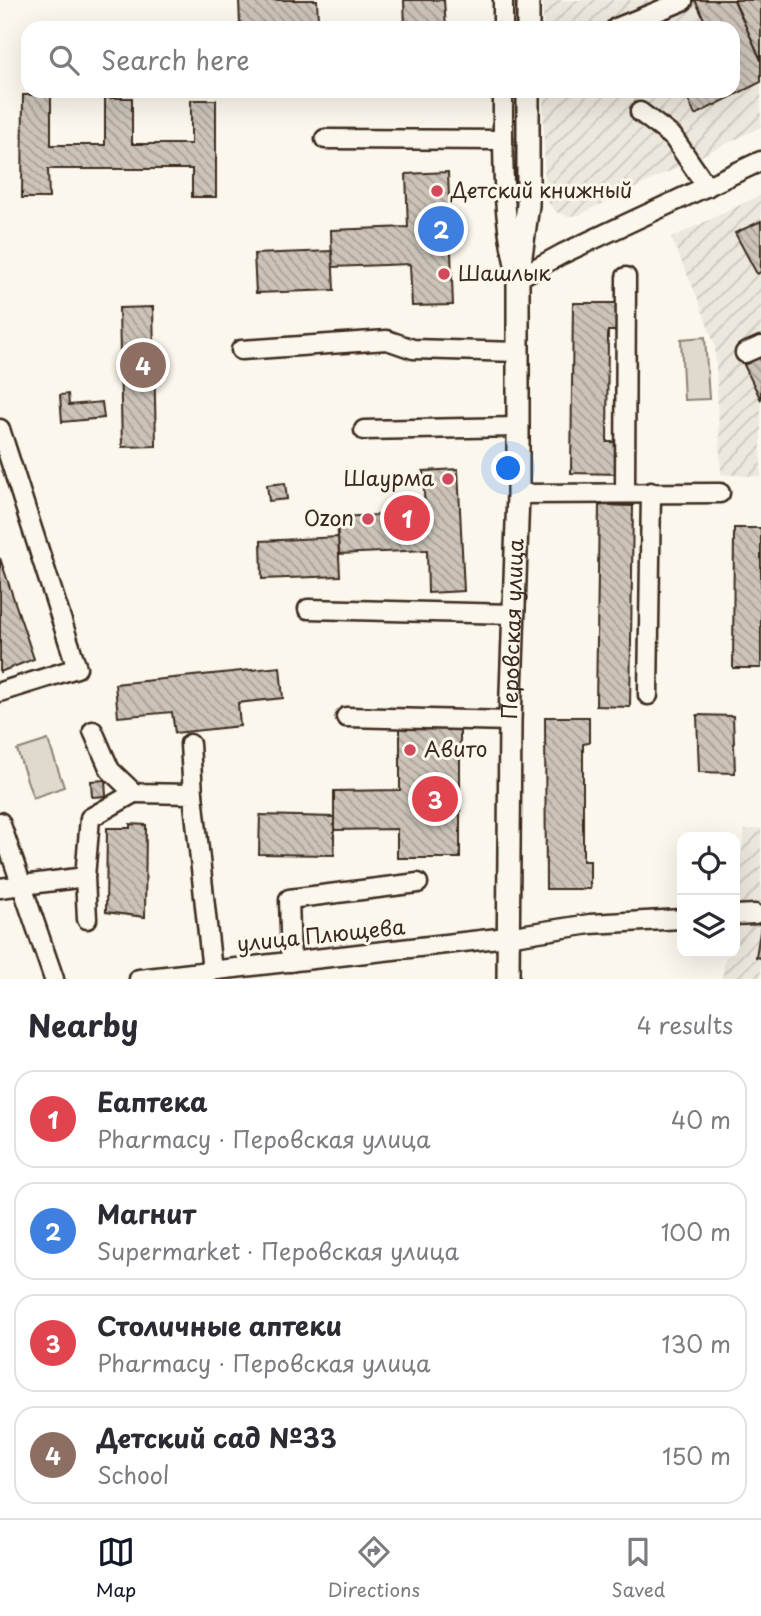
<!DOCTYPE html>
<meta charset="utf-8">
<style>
body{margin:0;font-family:"Playpen Sans",sans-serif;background:#f2f2f3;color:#2b2b33}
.controls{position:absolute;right:21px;bottom:21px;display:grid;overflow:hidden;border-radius:14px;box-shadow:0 7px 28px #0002}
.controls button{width:63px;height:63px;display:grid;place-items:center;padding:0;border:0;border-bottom:2px solid #e1e1e2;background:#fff;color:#2b2b33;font:35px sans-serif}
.you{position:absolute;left:509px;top:469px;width:24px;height:24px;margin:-18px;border:5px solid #fff;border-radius:50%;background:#1a73e8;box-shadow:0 0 0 10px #1a73e833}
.badge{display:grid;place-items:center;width:46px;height:46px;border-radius:50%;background:#111827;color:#fff;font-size:23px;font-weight:700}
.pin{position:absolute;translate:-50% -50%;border:4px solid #fff;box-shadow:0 2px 7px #0006}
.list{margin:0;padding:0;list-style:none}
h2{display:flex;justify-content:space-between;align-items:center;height:91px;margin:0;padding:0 28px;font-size:30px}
h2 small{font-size:23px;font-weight:400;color:#7c7c81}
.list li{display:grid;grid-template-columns:46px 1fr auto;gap:21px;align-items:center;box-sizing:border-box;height:98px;margin:0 14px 14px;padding:0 14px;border:2px solid #e1e1e2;border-radius:21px}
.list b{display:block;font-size:26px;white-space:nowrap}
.list p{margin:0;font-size:23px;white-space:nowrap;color:#7c7c81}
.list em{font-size:23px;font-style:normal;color:#7c7c81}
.icon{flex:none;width:38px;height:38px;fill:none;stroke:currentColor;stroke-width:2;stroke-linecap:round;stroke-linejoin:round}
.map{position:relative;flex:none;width:761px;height:979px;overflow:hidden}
.search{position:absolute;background:#fff;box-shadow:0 7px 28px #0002;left:21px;right:21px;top:21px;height:77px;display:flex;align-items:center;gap:18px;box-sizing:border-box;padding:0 24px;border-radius:21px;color:#7c7c81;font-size:26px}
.sheet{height:539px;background:#fff}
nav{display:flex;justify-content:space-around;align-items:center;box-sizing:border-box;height:98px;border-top:2px solid #e1e1e2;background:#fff;font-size:19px;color:#7c7c81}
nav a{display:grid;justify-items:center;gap:4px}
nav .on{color:#111827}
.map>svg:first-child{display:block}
</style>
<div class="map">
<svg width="761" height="979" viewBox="0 0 761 979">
<defs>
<pattern id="industrial-furrows" width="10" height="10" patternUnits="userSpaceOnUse" patternTransform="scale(1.75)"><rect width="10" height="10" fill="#ede8dd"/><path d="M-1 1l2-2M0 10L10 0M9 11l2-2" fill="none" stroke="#ccc7bd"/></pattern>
<pattern id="building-back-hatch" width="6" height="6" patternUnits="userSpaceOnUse" patternTransform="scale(1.75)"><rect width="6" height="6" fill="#ccc4b9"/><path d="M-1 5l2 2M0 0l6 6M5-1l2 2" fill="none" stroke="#a79f96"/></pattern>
</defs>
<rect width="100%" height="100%" fill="#fbf7ec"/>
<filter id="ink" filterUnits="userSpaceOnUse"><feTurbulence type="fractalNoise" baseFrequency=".0143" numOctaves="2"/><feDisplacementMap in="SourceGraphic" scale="14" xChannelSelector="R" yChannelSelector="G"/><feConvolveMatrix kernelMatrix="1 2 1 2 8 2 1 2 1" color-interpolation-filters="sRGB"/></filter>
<g filter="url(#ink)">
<g fill="url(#industrial-furrows)">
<polygon points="543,0 761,0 761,127 579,215 568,216 556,212 547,201 545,190 543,91 733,91 733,28 543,28"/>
<polygon points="761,195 761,477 721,474 715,346 698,299 671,238"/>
<polygon points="761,828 761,979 722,979 726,953 735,953 735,897 745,830"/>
</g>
<g fill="#dfd9ce" stroke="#8d8276" stroke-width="2">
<polygon points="705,337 709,399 684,400 681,339"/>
<polygon points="48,740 64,787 33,798 17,750"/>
</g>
<g fill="url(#building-back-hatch)" stroke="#3b2a1e" stroke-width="2">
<polygon points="239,0 317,0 318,20 240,25"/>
<polygon points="404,0 444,0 446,28 405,28"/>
<polygon points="695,0 734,0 761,60 761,82 695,115 684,91 733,91 733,28 686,28 704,19"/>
<polygon points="734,0 761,0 761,60"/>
<polygon points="23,95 51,95 51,145 105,145 105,98 132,98 132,144 191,144 191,100 216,100 216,197 192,197 192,169 48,169 49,198 22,198"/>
<polygon points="448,172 453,305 412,306 410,264 332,267 331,230 408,227 406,174"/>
<polygon points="761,221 761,272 757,274 735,233"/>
<polygon points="332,251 334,290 256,293 254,254"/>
<polygon points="573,303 619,303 619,331 608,331 607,442 620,442 620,474 571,473"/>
<polygon points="153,307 156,446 122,447 119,308"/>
<polygon points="761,356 761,400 744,365"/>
<polygon points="68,394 69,405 102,402 104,418 62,422 60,395"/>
<polygon points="458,469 464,591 428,593 427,550 339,554 337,517 425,513 423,471"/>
<polygon points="285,483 287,499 269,501 267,485"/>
<polygon points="599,505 633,506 630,707 596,706"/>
<polygon points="734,528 761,528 761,668 733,668"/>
<polygon points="338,537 340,576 262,579 261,541"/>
<polygon points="0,558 34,659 0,672"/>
<polygon points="280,667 283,698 238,703 240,726 175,733 172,712 118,717 115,684"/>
<polygon points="697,715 733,716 735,773 699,772"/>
<polygon points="545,717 589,717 589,743 583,744 583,861 590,861 590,889 546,889"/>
<polygon points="400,720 460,720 460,858 397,858 397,829 334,830 334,791 400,790"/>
<polygon points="105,780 106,796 92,797 91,781"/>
<polygon points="260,815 334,817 334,855 259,854"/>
<polygon points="130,824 146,825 145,917 106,912 107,828 130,828"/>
<polygon points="761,926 761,958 756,957"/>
</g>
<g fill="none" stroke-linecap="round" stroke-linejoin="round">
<g stroke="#3b2a1e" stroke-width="23">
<g id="minor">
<polyline points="503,0 503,28"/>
<polyline points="616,28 683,1"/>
<path d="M503,91C503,154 501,217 518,278L562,254L761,161"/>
<polyline points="640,112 673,137 707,187"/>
<polyline points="325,139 503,140"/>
<polyline points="241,350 387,340 413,349 519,352"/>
<polyline points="745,353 761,346"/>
<polyline points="0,429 77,668 0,692"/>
<polyline points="364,430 518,427"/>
<polyline points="625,492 626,277"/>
<polyline points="518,494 720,493"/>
<polyline points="308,609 513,614"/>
<polyline points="648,695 651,492"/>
<polyline points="346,717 510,721"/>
<polyline points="93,731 110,770 134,793 193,794 212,971"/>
<polyline points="190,744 193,794"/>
<polyline points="0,822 54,979"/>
<polyline points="85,877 87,919"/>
<polyline points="0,888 85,877 90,818 134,793"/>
<polyline points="735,915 755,914"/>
<polyline points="291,962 289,899 418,883"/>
<polyline points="139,979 507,937 590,924 682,919"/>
</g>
</g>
<g stroke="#3b2a1e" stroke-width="26">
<g id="major">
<polyline points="528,0 528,28"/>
<path id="s1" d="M508,979L510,721L518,494V278L528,205V91"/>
</g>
</g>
<use href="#minor" stroke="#fbf7ec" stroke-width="18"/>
<use href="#major" stroke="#fbf7ec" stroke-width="21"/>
</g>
</g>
<g fill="#d1495b" stroke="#fbf7ec" stroke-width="2.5">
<circle cx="437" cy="191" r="7"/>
<circle cx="444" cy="274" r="7"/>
<circle cx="448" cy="479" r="7"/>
<circle cx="368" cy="519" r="7"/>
<circle cx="410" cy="750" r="7"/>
</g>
<g text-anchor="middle" stroke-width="6" stroke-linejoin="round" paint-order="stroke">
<g font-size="21" fill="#3b2a1e" stroke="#fbf7ec" text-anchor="start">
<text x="451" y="198">Детский книжный</text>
<text x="458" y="281">Шашлык</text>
<text x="434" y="486" text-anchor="end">Шаурма</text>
<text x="354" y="526" text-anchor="end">Ozon</text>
<text x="424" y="757">Авито</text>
</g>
<g font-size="21" fill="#3b2a1e" stroke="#fbf7ec">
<text dy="7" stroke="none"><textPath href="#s1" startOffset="350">Перовская улица</textPath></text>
<text transform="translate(321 936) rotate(-6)" y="7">улица Плющева</text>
</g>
</g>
</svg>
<div class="controls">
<button><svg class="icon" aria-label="locate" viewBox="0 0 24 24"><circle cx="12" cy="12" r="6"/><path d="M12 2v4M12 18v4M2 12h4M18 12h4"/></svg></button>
<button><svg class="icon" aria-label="layers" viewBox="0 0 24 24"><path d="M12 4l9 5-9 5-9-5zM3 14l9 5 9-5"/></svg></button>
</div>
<div class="you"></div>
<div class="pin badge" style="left:407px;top:518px;background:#e0444e">1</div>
<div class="pin badge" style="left:441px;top:229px;background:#3f7fe0">2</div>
<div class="pin badge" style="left:435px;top:799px;background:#e0444e">3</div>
<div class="pin badge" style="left:143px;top:365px;background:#8d6e63">4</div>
<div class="search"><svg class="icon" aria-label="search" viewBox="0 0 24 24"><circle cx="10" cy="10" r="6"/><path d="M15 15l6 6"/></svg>Search here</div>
</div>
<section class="sheet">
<h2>Nearby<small>4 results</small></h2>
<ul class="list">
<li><span class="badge" style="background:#e0444e">1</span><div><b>Еаптека</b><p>Pharmacy · Перовская улица</p></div><em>40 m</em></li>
<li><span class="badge" style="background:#3f7fe0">2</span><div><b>Магнит</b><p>Supermarket · Перовская улица</p></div><em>100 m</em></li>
<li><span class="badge" style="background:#e0444e">3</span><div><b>Столичные аптеки</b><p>Pharmacy · Перовская улица</p></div><em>130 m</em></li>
<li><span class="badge" style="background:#8d6e63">4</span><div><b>Детский сад №33</b><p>School</p></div><em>150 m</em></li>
</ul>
</section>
<nav>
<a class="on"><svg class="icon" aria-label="map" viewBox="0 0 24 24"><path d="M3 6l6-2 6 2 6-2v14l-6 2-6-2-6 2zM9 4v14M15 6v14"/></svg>Map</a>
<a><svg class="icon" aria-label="directions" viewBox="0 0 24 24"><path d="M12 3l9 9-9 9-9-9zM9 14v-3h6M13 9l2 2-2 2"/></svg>Directions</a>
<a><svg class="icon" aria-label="saved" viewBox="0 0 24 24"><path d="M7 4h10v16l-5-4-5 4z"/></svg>Saved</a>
</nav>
